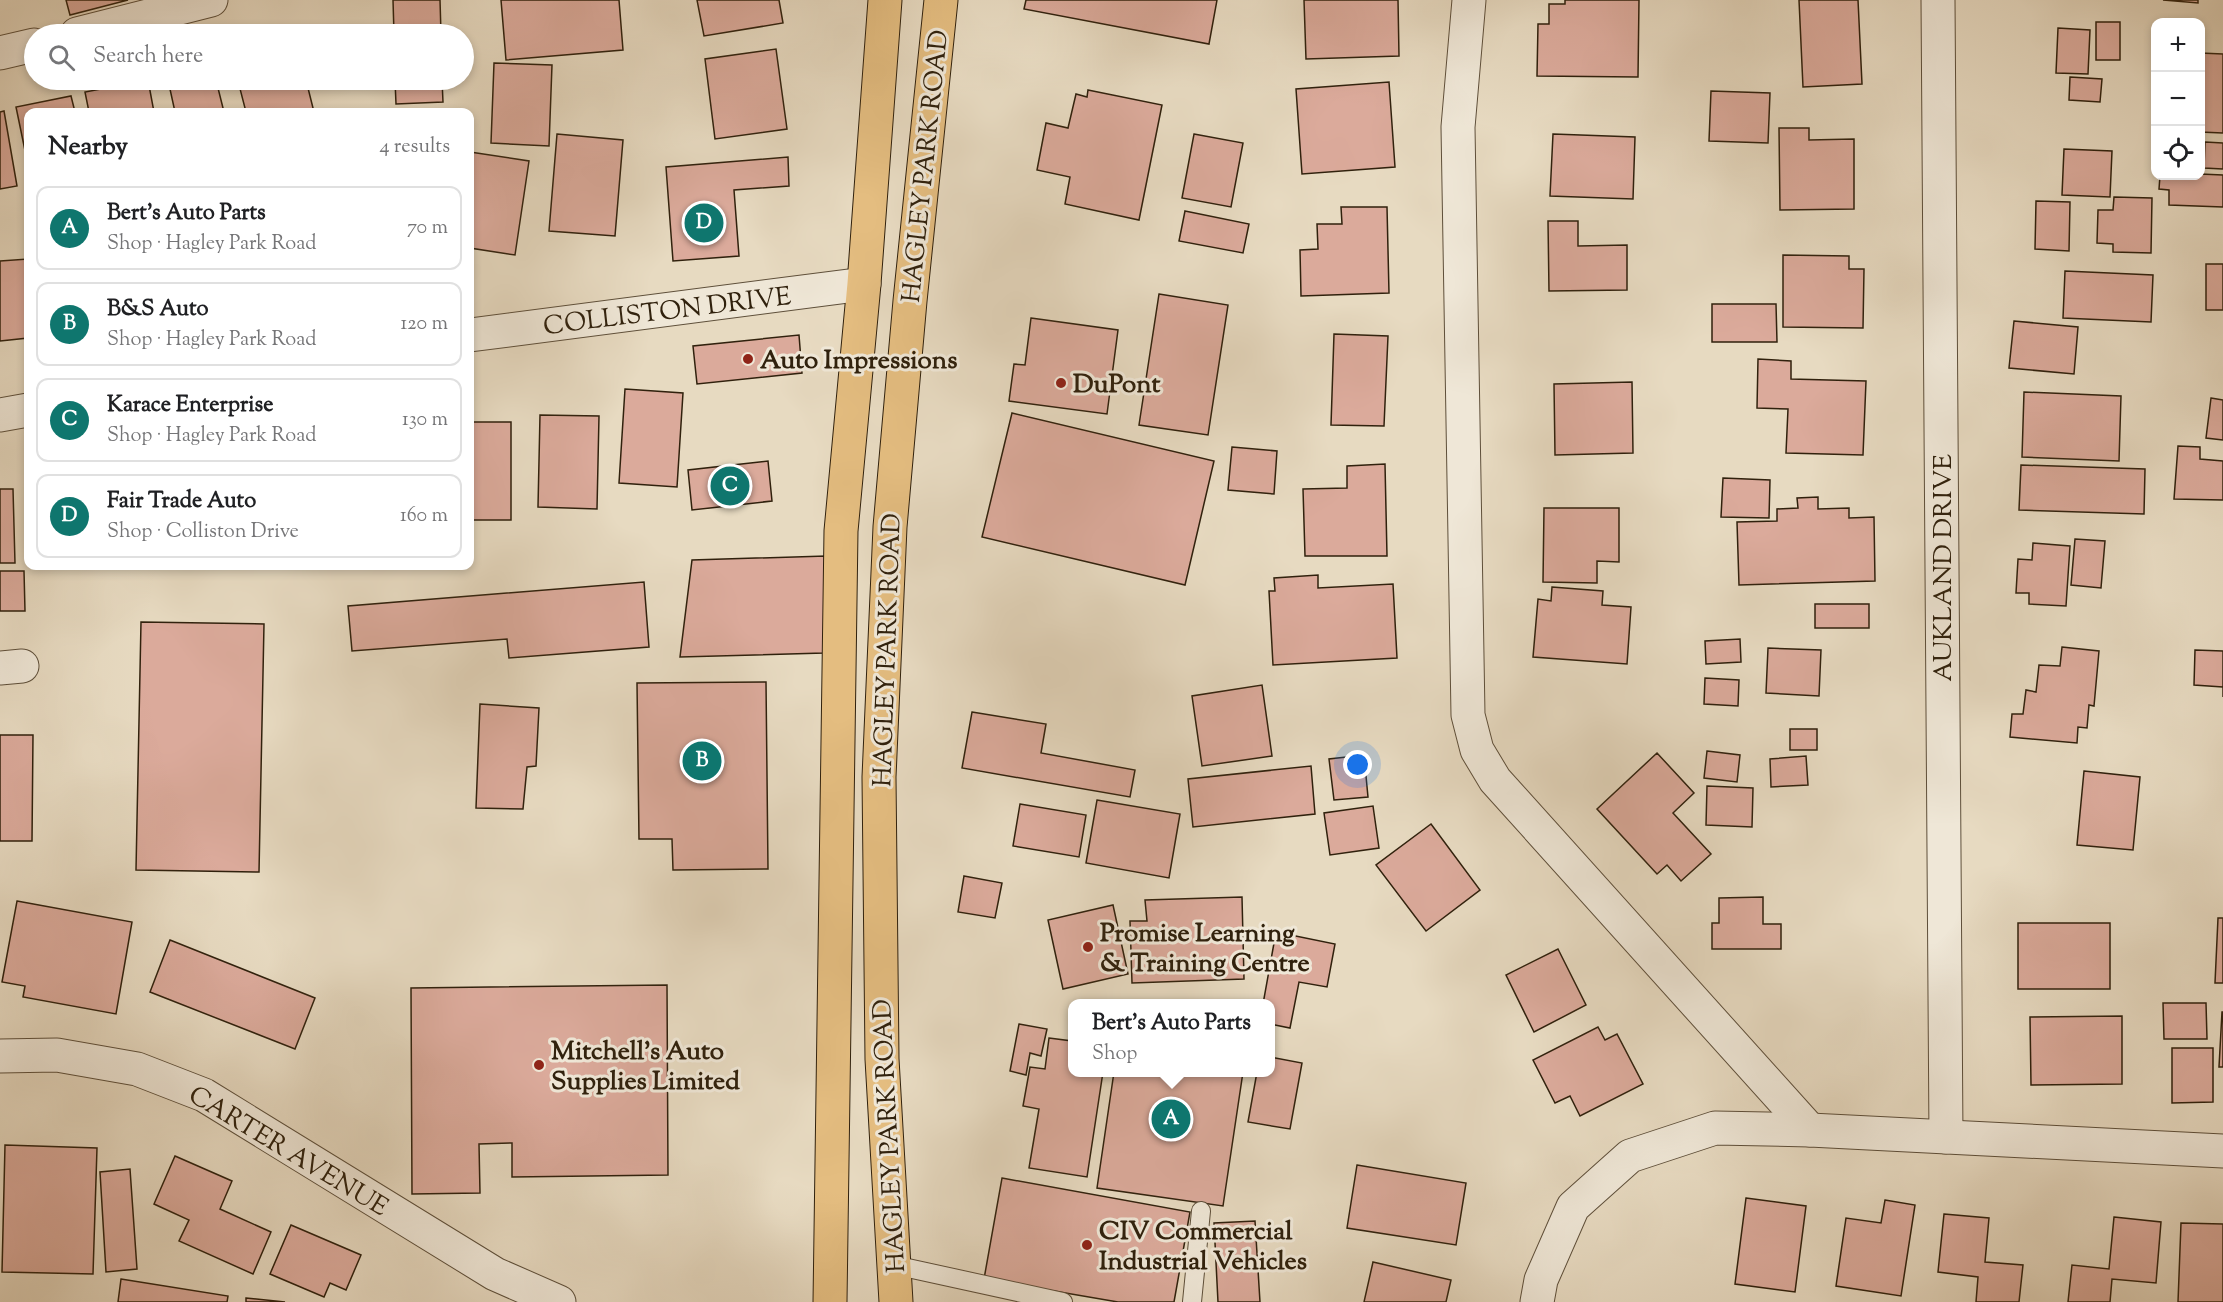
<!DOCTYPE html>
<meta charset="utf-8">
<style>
body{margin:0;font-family:"Sorts Mill Goudy",serif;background:#f2f2f2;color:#202124}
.controls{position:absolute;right:18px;top:18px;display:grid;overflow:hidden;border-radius:12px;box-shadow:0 3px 9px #0003}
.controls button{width:54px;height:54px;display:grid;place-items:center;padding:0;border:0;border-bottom:2px solid #e0e0e0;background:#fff;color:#202124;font:30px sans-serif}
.you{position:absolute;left:1358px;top:765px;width:21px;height:21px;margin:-15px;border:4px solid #fff;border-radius:50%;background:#1a73e8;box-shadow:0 0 0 9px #1a73e833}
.badge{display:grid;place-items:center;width:39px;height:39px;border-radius:50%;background:#0f766e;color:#fff;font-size:20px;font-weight:700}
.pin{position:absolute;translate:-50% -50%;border:3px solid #fff;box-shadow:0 2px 6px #0006}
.popup{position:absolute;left:1068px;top:999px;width:207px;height:78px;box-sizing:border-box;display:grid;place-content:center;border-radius:12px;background:#fff;filter:drop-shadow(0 2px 4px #0005);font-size:20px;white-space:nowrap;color:#757577}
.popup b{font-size:22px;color:#202124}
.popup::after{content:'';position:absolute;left:50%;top:100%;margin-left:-12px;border:12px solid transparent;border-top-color:#fff}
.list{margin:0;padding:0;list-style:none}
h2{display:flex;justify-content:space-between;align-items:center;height:78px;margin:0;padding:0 24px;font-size:26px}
h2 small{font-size:20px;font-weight:400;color:#757577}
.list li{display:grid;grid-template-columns:39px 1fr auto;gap:18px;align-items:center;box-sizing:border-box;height:84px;margin:0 12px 12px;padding:0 12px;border:2px solid #e0e0e0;border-radius:12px}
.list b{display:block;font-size:22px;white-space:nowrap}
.list p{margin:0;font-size:20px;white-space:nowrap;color:#757577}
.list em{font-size:20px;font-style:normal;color:#757577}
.icon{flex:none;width:33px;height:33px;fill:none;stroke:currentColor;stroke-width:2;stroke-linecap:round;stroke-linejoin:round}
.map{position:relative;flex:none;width:2223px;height:1302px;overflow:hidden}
.search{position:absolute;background:#fff;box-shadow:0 3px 9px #0003;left:24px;top:24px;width:450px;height:66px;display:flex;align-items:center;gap:15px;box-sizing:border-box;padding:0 21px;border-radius:33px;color:#757577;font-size:22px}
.panel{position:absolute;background:#fff;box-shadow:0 3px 9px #0003;left:24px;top:108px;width:450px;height:462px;border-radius:12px}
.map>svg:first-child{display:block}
</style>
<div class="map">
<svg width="2223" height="1302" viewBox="0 0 2223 1302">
<rect width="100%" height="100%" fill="#e7dac1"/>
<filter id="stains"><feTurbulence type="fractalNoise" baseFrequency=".00333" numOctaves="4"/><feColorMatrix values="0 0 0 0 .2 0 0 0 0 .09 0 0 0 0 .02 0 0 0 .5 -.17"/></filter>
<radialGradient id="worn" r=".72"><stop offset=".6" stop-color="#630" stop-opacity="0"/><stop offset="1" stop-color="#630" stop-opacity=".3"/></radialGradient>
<g fill="#dbaa9b" stroke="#30210d" stroke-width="1.5">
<polygon points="66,0 128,0 70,15"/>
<polygon points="393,0 440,0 441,34 394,34"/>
<polygon points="501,0 619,0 623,50 506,60"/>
<polygon points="697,0 779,0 783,23 704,36"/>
<polygon points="1026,0 1217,0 1209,44 1024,9"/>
<polygon points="1304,0 1398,0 1399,56 1306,59"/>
<polygon points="1565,0 1639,0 1638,77 1537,76 1538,24 1549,24 1549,4 1565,4"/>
<polygon points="1799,0 1858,0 1862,84 1803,87"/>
<polygon points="2163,0 2198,0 2198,3"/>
<rect x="2096" y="22" width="24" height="38"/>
<polygon points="2058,28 2090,30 2088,74 2056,73"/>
<polygon points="776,49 787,129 715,139 705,59"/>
<polygon points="2200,53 2223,54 2223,133 2200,132"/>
<polygon points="494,63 552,65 549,146 491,143"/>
<polygon points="2070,77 2102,79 2100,102 2069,100"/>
<polygon points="148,80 154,112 89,112 85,92"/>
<polygon points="168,80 216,80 224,112 175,112"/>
<polygon points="246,80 306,80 314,112 246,112 238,81"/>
<polygon points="395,80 442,80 443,102 396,104"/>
<polygon points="1389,82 1395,167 1302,174 1296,89"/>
<polygon points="1088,90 1162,105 1139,220 1065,204 1070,177 1037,170 1046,123 1068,128 1076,94 1087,97"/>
<polygon points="1711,91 1770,93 1768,143 1709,141"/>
<polygon points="71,96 75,112 28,112 28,165 16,107"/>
<polygon points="4,111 17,186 0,189 0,112"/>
<polygon points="1779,128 1809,128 1809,140 1854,139 1854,209 1780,210"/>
<polygon points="557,134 623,140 615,236 549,231"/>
<polygon points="1194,134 1243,143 1231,207 1182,198"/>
<polygon points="1553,134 1635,137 1633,199 1550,196"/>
<polygon points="2205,142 2223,143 2223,169 2204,168"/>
<polygon points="2064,149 2112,151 2110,197 2062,195"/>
<polygon points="470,152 529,161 515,255 470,248"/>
<polygon points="788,157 789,186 734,190 739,256 673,261 666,167"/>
<polygon points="2200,174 2223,175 2223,207 2169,205 2169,190 2159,189 2160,176"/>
<polygon points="2114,197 2152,198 2151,253 2113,252 2113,244 2097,243 2098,210 2113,210"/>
<polygon points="2036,201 2070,202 2069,251 2035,249"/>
<polygon points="1341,207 1387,207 1389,293 1301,296 1300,250 1318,249 1317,224 1342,224"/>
<polygon points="1185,211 1249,224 1243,253 1179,241"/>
<polygon points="1548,221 1578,221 1578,246 1627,245 1627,290 1549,291"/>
<polygon points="1783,255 1849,256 1849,269 1864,269 1863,328 1783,327"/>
<polygon points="28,259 28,338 0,341 0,261"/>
<rect x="2206" y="264" width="17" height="46"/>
<polygon points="2065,271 2153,275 2151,322 2063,318"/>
<polygon points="1159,294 1228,305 1208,435 1139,425"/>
<polygon points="1712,304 1776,304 1777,342 1712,342"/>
<polygon points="1031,318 1118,330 1107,414 1009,401 1014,364 1025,365"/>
<polygon points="2014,321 2078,327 2074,374 2009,368"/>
<polygon points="1334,334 1388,336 1384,426 1331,425"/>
<polygon points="799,335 802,373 697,384 693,346"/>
<polygon points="1758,359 1791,361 1791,379 1866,381 1863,455 1786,453 1788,409 1757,408"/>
<polygon points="1632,382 1633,453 1555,455 1554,384"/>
<polygon points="625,389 683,393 677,487 619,483"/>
<polygon points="2024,392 2121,396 2119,461 2022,457"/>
<polygon points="2211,398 2223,400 2223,440 2206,438"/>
<polygon points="1012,413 1214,461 1185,585 982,537"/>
<polygon points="540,415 599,416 597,509 538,507"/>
<rect x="470" y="422" width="41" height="98"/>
<polygon points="2178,446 2200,447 2200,459 2223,461 2223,500 2174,499"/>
<polygon points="1232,447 1277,451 1274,494 1228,490"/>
<polygon points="768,461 772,501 692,510 688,470"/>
<polygon points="1385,464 1387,556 1305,556 1303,489 1347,488 1347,466"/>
<polygon points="2021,465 2145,469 2144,514 2019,510"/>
<polygon points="1723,478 1770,480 1769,518 1721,517"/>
<polygon points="0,489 13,489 15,563 0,563"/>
<polygon points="1818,497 1818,509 1849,508 1849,518 1874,517 1875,581 1739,585 1737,522 1777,521 1777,509 1798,508 1797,498"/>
<polygon points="1544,508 1619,508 1619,562 1597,561 1597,583 1543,582"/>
<polygon points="2075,539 2105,541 2101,588 2071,585"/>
<polygon points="2033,543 2070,546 2066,606 2029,604 2029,593 2016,593 2018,559 2032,560"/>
<polygon points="826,556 824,653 680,657 692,560"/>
<polygon points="0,571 24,571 25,611 0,611"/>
<polygon points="1318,575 1318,588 1393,584 1397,658 1273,665 1269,591 1275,591 1274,578"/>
<polygon points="644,582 649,647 509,658 507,639 352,651 348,606"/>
<polygon points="1552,587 1603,591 1602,605 1631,607 1627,664 1533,657 1538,599 1551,601"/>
<rect x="1815" y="604" width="54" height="24"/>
<polygon points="141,622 264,624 259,872 136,870"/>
<polygon points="1740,639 1741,662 1706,664 1705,641"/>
<polygon points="2062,647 2099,651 2094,706 2089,705 2087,728 2078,727 2077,743 2010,737 2012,714 2023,714 2026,690 2036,692 2039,665 2060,666"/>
<polygon points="1768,648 1821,650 1819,696 1766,693"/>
<polygon points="2195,650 2223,651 2223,697 2223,687 2194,685"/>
<polygon points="1705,678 1739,680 1738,706 1704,704"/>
<polygon points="766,682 768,869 673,870 672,839 639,839 637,683"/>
<polygon points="1262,685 1272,756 1202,766 1192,696"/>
<polygon points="480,704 539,708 536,766 527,767 523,809 476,808"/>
<polygon points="972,712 1046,724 1041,753 1135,770 1130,797 962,768"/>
<rect x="1790" y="729" width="27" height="21"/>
<polygon points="0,735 33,735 32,841 0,841"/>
<polygon points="1707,751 1740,755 1737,782 1704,778"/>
<polygon points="1657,753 1694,793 1673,813 1711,854 1681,881 1667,865 1657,874 1597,809"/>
<polygon points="1364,755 1368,797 1334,800 1329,759"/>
<polygon points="1806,756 1808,785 1771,787 1770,759"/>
<polygon points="1311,766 1315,814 1193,827 1188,779"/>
<polygon points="2084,771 2140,777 2133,850 2077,845"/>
<polygon points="1707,786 1753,788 1752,827 1706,825"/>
<polygon points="1097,800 1180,814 1169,878 1086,863"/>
<polygon points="1020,804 1086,815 1079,857 1013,846"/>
<polygon points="1373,806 1379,848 1330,855 1324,813"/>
<polygon points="1431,824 1480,890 1426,931 1376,865"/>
<polygon points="964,876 1002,883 995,918 958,912"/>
<polygon points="1242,897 1244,979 1132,983 1130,921 1147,921 1145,900"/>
<polygon points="1763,897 1763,924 1781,924 1781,949 1712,949 1712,923 1719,923 1719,898"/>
<polygon points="17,901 132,922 116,1014 23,997 25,986 2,982"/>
<polygon points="1113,905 1128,974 1063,989 1048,920"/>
<polygon points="2218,918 2223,918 2223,983 2215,983"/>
<rect x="2018" y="923" width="92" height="66"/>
<polygon points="1276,932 1335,944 1327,987 1299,982 1290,1028 1270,1024 1270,1004 1263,1004"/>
<polygon points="170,940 315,998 295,1049 150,992"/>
<polygon points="1558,949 1586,1005 1534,1032 1506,975"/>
<polygon points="667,985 668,1175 512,1177 512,1143 479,1144 480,1193 412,1194 411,988"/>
<polygon points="2163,1003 2206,1003 2207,1039 2164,1039"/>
<polygon points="2222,1012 2223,1012 2223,1067 2219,1067"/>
<polygon points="2122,1016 2122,1084 2031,1085 2030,1017"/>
<polygon points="1019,1024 1047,1029 1041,1056 1030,1053 1026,1075 1010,1071"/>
<polygon points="1598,1027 1605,1040 1617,1034 1643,1084 1580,1116 1570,1096 1555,1103 1533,1060"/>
<polygon points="1049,1038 1072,1041 1072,1072 1103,1072 1087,1177 1029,1168 1039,1109 1023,1106 1030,1067 1045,1069"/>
<polygon points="2172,1048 2213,1048 2213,1102 2172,1103"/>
<polygon points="1270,1057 1302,1063 1290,1129 1248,1122 1257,1072 1270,1072"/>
<polygon points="1114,1072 1243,1072 1223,1206 1097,1188"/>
<polygon points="5,1145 97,1148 93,1274 2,1272"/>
<polygon points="175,1156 232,1181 220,1209 271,1232 253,1274 179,1241 189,1220 154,1204"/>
<polygon points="1357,1165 1466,1183 1456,1245 1347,1228"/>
<polygon points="130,1169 137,1269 106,1272 100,1172"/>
<polygon points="1002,1178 1190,1212 1174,1302 1118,1302 984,1279"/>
<polygon points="1746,1198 1806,1206 1795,1292 1735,1284"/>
<polygon points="1885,1200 1915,1205 1901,1296 1836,1286 1846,1218 1881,1223"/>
<polygon points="1944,1214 1989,1218 1985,1262 2023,1265 2019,1302 1976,1302 1978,1277 1938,1272"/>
<polygon points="2114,1217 2161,1222 2156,1283 2112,1279 2110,1302 2068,1302 2072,1265 2109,1269"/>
<polygon points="1255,1221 1260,1302 1218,1302 1214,1223"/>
<polygon points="2181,1223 2223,1224 2223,1302 2178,1302"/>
<polygon points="291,1225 361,1255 346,1290 330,1283 324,1297 270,1274"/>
<polygon points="1373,1262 1451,1280 1446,1302 1364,1302"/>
<polygon points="121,1279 228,1296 227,1302 118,1302"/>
<polygon points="246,1298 285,1302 246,1302"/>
</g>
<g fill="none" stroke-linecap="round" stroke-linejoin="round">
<g stroke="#5e4f3a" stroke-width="20">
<g id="service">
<polyline points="894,1265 1063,1302"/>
<polyline points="1192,1302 1201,1211"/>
</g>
</g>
<g stroke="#5e4f3a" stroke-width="35">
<g id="minor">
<polyline points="1469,0 1458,127 1468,715 1477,750 1495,780 1810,1130"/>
<polyline points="1938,0 1946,1137"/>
<polyline points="470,335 864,284"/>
<polyline points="0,415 28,410"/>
<polyline points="0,668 22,666"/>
<polyline points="0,1056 57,1055 137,1069 204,1095 495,1274 559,1302"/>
<polyline points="1537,1302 1541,1280 1573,1207 1630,1156 1715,1128 1810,1130 2223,1151"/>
</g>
</g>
<g stroke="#5e4f3a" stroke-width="35">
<g id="tertiary">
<polyline points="77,34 211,0"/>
<polyline points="0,53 34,45"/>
</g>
</g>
<g stroke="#30210d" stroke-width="35">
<g id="primary">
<polyline points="830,1302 841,531 864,284 885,0"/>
<polyline points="896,1302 882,1059 879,777 890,527 910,301 941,0"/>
</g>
</g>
<use href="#service" stroke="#efe7d7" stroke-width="18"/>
<use href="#minor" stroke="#efe7d7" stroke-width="33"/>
<use href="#tertiary" stroke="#efe7d7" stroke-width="33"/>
<use href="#primary" stroke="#e4bd80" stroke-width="33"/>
</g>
<g fill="#8f2418" stroke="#efe7d7" stroke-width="2">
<circle cx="748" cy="359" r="6"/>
<circle cx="1061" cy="383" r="6"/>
<circle cx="1088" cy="947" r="6"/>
<circle cx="539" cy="1065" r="6"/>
<circle cx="1087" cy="1245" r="6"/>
</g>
<g text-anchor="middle" stroke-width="6" stroke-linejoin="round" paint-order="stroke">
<g font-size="26" fill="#30210d" stroke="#efe7d7">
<text transform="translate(924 166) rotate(-84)" y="9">HAGLEY PARK ROAD</text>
<text transform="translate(667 310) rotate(-7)" y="9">COLLISTON DRIVE</text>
<text transform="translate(1942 568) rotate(-90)" y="9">AUKLAND DRIVE</text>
<text transform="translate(886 650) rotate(-88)" y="9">HAGLEY PARK ROAD</text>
<text transform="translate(888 1136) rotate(-93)" y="9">HAGLEY PARK ROAD</text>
<text transform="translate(289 1150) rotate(31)" y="9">CARTER AVENUE</text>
</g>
<g font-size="26" font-weight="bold" fill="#30210d" stroke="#efe7d7" text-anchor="start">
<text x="760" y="368">Auto Impressions</text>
<text x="1073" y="392">DuPont</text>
<text x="1100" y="941">Promise Learning<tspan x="1100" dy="30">&amp; Training Centre</tspan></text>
<text x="551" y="1059">Mitchell's Auto<tspan x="551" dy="30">Supplies Limited</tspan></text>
<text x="1099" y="1239">CIV Commercial<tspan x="1099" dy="30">Industrial Vehicles</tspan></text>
</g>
</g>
<rect width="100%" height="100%" filter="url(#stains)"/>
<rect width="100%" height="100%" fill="url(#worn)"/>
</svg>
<div class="controls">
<button>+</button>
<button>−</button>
<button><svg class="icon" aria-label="locate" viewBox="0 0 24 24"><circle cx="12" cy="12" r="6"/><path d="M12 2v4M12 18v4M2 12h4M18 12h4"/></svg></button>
</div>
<div class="you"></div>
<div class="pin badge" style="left:1171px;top:1119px">A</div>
<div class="popup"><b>Bert's Auto Parts</b>Shop</div>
<div class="pin badge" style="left:702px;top:761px">B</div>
<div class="pin badge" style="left:730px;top:486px">C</div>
<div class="pin badge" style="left:704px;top:223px">D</div>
<div class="search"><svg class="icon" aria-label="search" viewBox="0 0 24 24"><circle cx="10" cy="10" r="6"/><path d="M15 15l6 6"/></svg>Search here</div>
<section class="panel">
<h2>Nearby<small>4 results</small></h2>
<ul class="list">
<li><span class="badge">A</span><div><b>Bert's Auto Parts</b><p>Shop · Hagley Park Road</p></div><em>70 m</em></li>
<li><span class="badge">B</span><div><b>B&amp;S Auto</b><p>Shop · Hagley Park Road</p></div><em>120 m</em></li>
<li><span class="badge">C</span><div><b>Karace Enterprise</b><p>Shop · Hagley Park Road</p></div><em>130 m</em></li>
<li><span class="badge">D</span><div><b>Fair Trade Auto</b><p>Shop · Colliston Drive</p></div><em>160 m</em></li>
</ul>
</section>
</div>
